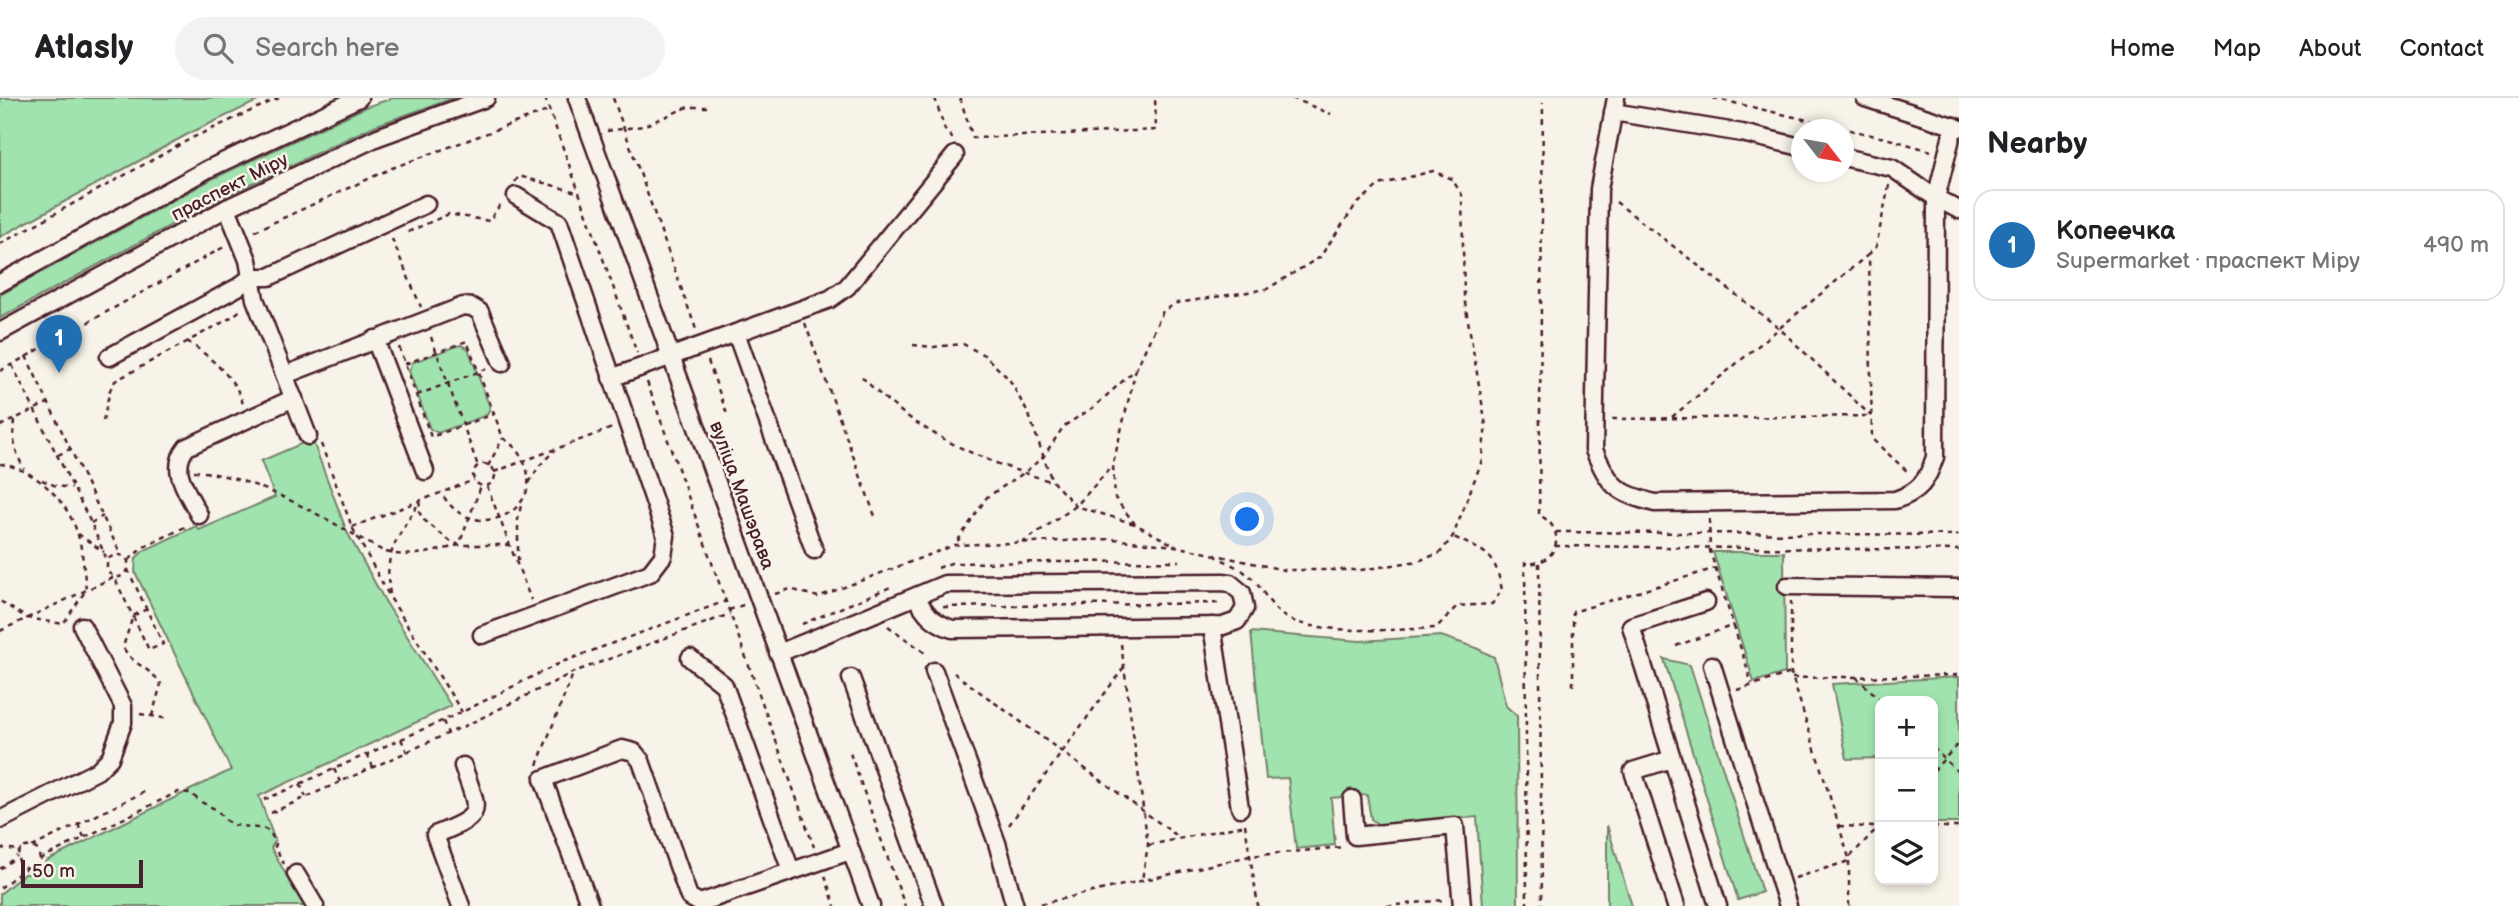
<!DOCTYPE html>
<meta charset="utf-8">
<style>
body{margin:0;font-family:"Balsamiq Sans",sans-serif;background:#f2f2f2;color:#202124}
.controls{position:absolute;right:21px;bottom:21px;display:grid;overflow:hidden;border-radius:14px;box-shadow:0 4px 10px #0003}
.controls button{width:63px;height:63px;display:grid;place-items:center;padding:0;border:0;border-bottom:2px solid #e0e0e0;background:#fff;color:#202124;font:35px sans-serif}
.compass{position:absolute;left:1791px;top:21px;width:63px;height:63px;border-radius:50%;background:#fff;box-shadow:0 4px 10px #0003;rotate:121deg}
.scale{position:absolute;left:21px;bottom:18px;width:122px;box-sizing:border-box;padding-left:7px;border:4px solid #4a1f2b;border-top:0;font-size:19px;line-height:24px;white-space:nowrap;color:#4a1f2b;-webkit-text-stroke:5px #f7f3e8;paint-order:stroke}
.you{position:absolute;left:1248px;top:422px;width:24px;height:24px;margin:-18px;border:5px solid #fff;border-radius:50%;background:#1a73e8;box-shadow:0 0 0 10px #1a73e833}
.badge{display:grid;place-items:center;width:46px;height:46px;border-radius:50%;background:#1f6fb2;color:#fff;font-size:23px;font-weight:700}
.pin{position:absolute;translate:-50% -58px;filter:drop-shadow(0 2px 4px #0008)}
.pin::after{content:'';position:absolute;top:37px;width:24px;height:21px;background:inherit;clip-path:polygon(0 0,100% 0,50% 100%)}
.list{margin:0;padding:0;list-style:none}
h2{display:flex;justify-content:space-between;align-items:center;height:91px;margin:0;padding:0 28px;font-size:30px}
h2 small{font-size:23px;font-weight:400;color:#757577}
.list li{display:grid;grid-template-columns:46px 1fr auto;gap:21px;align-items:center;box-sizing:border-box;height:112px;margin:0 14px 14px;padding:0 14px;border:2px solid #e0e0e0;border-radius:21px}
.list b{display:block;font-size:26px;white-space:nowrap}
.list p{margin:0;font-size:23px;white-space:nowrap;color:#757577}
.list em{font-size:23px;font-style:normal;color:#757577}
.icon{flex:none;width:38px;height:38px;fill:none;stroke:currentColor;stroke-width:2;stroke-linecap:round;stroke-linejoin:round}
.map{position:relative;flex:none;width:1959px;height:808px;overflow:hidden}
header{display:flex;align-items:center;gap:42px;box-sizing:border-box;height:98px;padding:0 35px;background:#fff;border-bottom:2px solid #e0e0e0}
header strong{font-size:33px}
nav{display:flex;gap:38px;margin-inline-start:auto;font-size:24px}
.search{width:490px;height:63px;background:#f2f2f2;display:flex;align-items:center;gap:18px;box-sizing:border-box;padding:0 24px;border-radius:38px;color:#757577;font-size:26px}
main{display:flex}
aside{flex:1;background:#fff}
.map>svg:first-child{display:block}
</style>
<header>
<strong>Atlasly</strong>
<div class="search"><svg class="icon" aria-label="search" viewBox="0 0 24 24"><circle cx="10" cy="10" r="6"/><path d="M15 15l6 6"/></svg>Search here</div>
<nav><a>Home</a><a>Map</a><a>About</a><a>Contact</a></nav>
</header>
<main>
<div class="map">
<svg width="1959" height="808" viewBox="0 0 1959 808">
<rect width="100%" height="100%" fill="#f7f3e8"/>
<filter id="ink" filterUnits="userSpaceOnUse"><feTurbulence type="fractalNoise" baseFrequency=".0143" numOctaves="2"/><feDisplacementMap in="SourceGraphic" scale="14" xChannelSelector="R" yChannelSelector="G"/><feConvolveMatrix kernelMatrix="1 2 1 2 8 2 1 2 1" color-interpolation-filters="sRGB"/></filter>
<g filter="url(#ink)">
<g fill="#a0e3ae" stroke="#75816c" stroke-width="2">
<polygon points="0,0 264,0 188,36 0,139"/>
<polygon points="393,0 454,0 374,28 221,100 0,220 0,197 212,81 366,9"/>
<polygon points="460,247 468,250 490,310 487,317 438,335 430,331 409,273 413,264"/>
<polygon points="312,341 347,434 385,503 451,608 259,698 275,743 271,750 304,808 0,808 0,796 24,776 39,775 46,763 231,672 135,474 136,460 143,453 196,428 199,432 275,399 261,363"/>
<polygon points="1713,454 1784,454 1785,575 1754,584"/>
<polygon points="1251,534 1360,543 1441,538 1476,550 1494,559 1506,608 1517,618 1518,808 1483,808 1477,719 1380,728 1371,721 1367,697 1331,700 1335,747 1296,751 1288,680 1266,681"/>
<polygon points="1664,561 1690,567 1762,794 1738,802"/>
<polygon points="1959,579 1959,725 1933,725 1933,603 1880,603 1880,660 1847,661 1832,586"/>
<polygon points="1607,727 1632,808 1607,808"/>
</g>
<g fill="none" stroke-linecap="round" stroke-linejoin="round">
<g stroke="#4a1f2b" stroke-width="21">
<g id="minor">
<polyline points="577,0 871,808"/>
<path d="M1616,0L1599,91L1594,352C1610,389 1616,395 1655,405L1895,402C1920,394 1927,383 1935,359L1936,100L1892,70L1843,59"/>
<polyline points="1865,0 1959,30"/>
<polyline points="1613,14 1742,35 1801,49"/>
<polyline points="1954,28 1936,100 1959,112"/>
<polyline points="227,110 248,162 255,201 308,338"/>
<polyline points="0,185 208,71 359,0"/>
<polyline points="0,234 227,110 378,39 486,0"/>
<polyline points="736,235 814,452"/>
<polyline points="375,241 425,373"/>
<polyline points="109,259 238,189 251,179 269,179 426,106"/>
<polyline points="285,277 463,208 472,209 480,214 502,265"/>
<polyline points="611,280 830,201 847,189 955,57"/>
<path d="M199,417C188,394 168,372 187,349L294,300"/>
<polyline points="1787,488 1959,490"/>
<polyline points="1706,504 1631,528 1718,808"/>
<polyline points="1212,528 1240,710"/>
<polyline points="482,537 650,475 663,458 666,438 559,124 516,98"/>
<path d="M778,555L784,553C838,531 892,508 945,486L1223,484L1230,485L1242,495L1245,510L1237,523L1223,528L952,531C933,524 925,516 916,498"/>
<polyline points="690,560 724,587 791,773"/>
<polyline points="1712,567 1788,808"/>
<polyline points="934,573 997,745 1015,808"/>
<polyline points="851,580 934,808"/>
<polyline points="1672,661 1633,673 1676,808"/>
<polyline points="1352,701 1355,738 1455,728 1462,808"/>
<polyline points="0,722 97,673 110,660 123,625 123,608 82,528"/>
<polyline points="296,776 315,808"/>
<path d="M461,808L435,737C485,716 480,717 463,668"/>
<polyline points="590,808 543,681 622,651 634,654 641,663 689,799 700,805 850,753"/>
</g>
</g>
<g stroke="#4a1f2b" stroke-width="2.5" stroke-dasharray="5 5" stroke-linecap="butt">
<polyline points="545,0 637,255"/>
<polyline points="613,0 697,234"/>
<polyline points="935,0 945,32 953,41"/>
<polyline points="960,0 973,40 1156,32 1155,0"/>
<polyline points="1292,0 1331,16"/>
<polyline points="1713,0 1893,42 1931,53"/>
<polyline points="607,33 643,28 688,9 707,9"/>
<polyline points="515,84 519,78 580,95"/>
<polyline points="1889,87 1876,149 1869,156 1872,341 1909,375"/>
<polyline points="1616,104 1779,230 1871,318"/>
<polyline points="255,133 392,70 550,12"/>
<polyline points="408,134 449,116 489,123 502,104"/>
<polyline points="392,141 421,209"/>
<polyline points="0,146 192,40 279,0"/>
<polyline points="805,225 876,421"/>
<polyline points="431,239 478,368"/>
<path d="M187,243C207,256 239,283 243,307"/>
<polyline points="913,247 934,249 963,246 984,257 1009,281 1029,317 1052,383 1076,408 1135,426"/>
<polyline points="399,249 431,339 494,316"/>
<polyline points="26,258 121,457"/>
<polyline points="708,263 727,316"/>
<path d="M405,266L467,243L503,340C511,345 516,350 521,359C553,410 472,452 441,394"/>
<path d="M12,267L91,425L107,462V473L114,479H120L128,472V463C122,455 114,455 107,462"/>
<polyline points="1136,271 1113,366 1115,400 1135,426 1172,446"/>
<polyline points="0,273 224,149"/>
<path d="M862,279C915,334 978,362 1050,383"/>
<polyline points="647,284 814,749"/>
<polyline points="417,297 486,271"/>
<polyline points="1672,319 1869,156"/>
<polyline points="1612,321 1871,318"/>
<path d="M14,322C12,341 15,354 24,371"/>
<polyline points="103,323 110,292 115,283 227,222 241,212"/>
<polyline points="0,328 48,305"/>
<polyline points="321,346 352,429 391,501 462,614"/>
<polyline points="58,357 70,351"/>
<path d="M0,366C35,370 68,403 78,437C83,454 84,474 86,492L63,526L27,520L0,503"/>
<circle cx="484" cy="377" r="11"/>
<polyline points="488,368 503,340"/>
<path d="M194,373C259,378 327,422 383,453C406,461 435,454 459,447L481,388"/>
<polyline points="494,374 612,330"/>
<polyline points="42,382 56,388 72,390"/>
<polyline points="529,385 539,368 555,352"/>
<polyline points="487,388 531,502"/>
<polyline points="420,403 419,414 424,422 450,443 459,447 510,447"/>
<polyline points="1709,421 1710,453 1752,586"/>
<polyline points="91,425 103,418"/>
<polyline points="352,429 474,382"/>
<polyline points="1556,434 1959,437"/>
<polyline points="78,436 104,454"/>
<polyline points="1022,445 1076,408 1112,368"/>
<polyline points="1555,448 1959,452"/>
<polyline points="1214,457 1236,469"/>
<polyline points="129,462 142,450 189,427"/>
<polyline points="518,463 518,421 522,403"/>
<polyline points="1539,465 1542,808"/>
<polyline points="938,470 951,465 1179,463"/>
<polyline points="1242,472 1253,481"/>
<path d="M1257,486C1265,496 1274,513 1285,519C1316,537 1399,532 1436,530L1457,508L1492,506L1502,492C1494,453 1488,456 1454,439"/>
<path d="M390,496C383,454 398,440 418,406"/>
<polyline points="775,496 790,491 818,499 955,447 1113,441 1175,448 1284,472 1361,472 1418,463 1440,455 1453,438 1481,365 1486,328 1464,199 1462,97 1452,81 1433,73 1379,87 1355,108 1320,159 1267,191 1177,205 1163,213 1136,271 1094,309 1064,328 1043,359 1024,375 987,399 955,447"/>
<polyline points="1791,503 1791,575 1849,760"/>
<polyline points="943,509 1223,505"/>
<path d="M147,511L133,518L123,549C132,567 151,570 161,586L152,618"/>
<polyline points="729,512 746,506"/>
<polyline points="802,526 893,488"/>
<polyline points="888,528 928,557"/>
<polyline points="0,533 114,479 149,552 163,546 128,472"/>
<polyline points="1121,546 1148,747 1142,782"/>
<polyline points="1676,548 1734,527"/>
<polyline points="954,575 1180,740"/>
<polyline points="1856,579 1882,603"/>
<polyline points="1792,580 1959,577"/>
<polyline points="1573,588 1573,514 1716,470"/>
<polyline points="1737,592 1791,575"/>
<polyline points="140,616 169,621"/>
<polyline points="443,623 448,636"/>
<polyline points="401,641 407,654"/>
<polyline points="1933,650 1959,675"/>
<polyline points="850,655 905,808"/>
<polyline points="367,656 373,669"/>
<polyline points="537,667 573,576"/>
<polyline points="334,671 340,684"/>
<polyline points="1933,673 1959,645"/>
<polyline points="300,686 306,699"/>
<polyline points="264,702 462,614 562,564 726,503"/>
<polyline points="271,715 469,626 574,574 730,516"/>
<polyline points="78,726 84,739"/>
<polyline points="1245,726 1258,808"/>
<polyline points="1009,727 1124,569"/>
<polyline points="1839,728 1878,729"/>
<polyline points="1933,729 1959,729"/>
<polyline points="1149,747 1245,727"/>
<polyline points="32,749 146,693"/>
<polyline points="0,750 21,752"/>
<polyline points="40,761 178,694 190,695 201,704 217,712 225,722 234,727 265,731 270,734 276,746 275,749 284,766"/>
<polyline points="0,771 17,758"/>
<polyline points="825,778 835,808"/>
<polyline points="1795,780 1849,763"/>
<polyline points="0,790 26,770 35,768 40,761 38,752 30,748 21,750 17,758 20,766 26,770"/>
<polyline points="1031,808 1250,758 1344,749"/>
<polyline points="1387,808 1444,802"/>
<path d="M1527,808L1525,465C1557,469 1569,431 1539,417L1543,5"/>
<polyline points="1849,808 1849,760 1880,727"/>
</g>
<use href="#minor" stroke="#f7f3e8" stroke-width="16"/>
</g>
</g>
<g text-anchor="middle" stroke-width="5" stroke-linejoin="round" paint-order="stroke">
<g font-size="19" fill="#4a1f2b" stroke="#f7f3e8">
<text transform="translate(229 88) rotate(-27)" y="7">праспект Міру</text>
<text transform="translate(743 397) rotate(70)" y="7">вуліца Машэрава</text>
</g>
</g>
</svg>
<div class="controls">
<button>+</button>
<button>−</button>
<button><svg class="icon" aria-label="layers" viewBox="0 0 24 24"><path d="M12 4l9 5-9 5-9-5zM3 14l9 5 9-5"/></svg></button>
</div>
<svg class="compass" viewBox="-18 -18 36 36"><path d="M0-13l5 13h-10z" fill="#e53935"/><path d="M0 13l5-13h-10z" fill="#757577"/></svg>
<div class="scale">50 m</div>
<div class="you"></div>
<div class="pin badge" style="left:59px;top:275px">1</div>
</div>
<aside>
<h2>Nearby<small></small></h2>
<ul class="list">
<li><span class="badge">1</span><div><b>Копеечка</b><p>Supermarket · праспект Міру</p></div><em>490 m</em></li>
</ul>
</aside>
</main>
